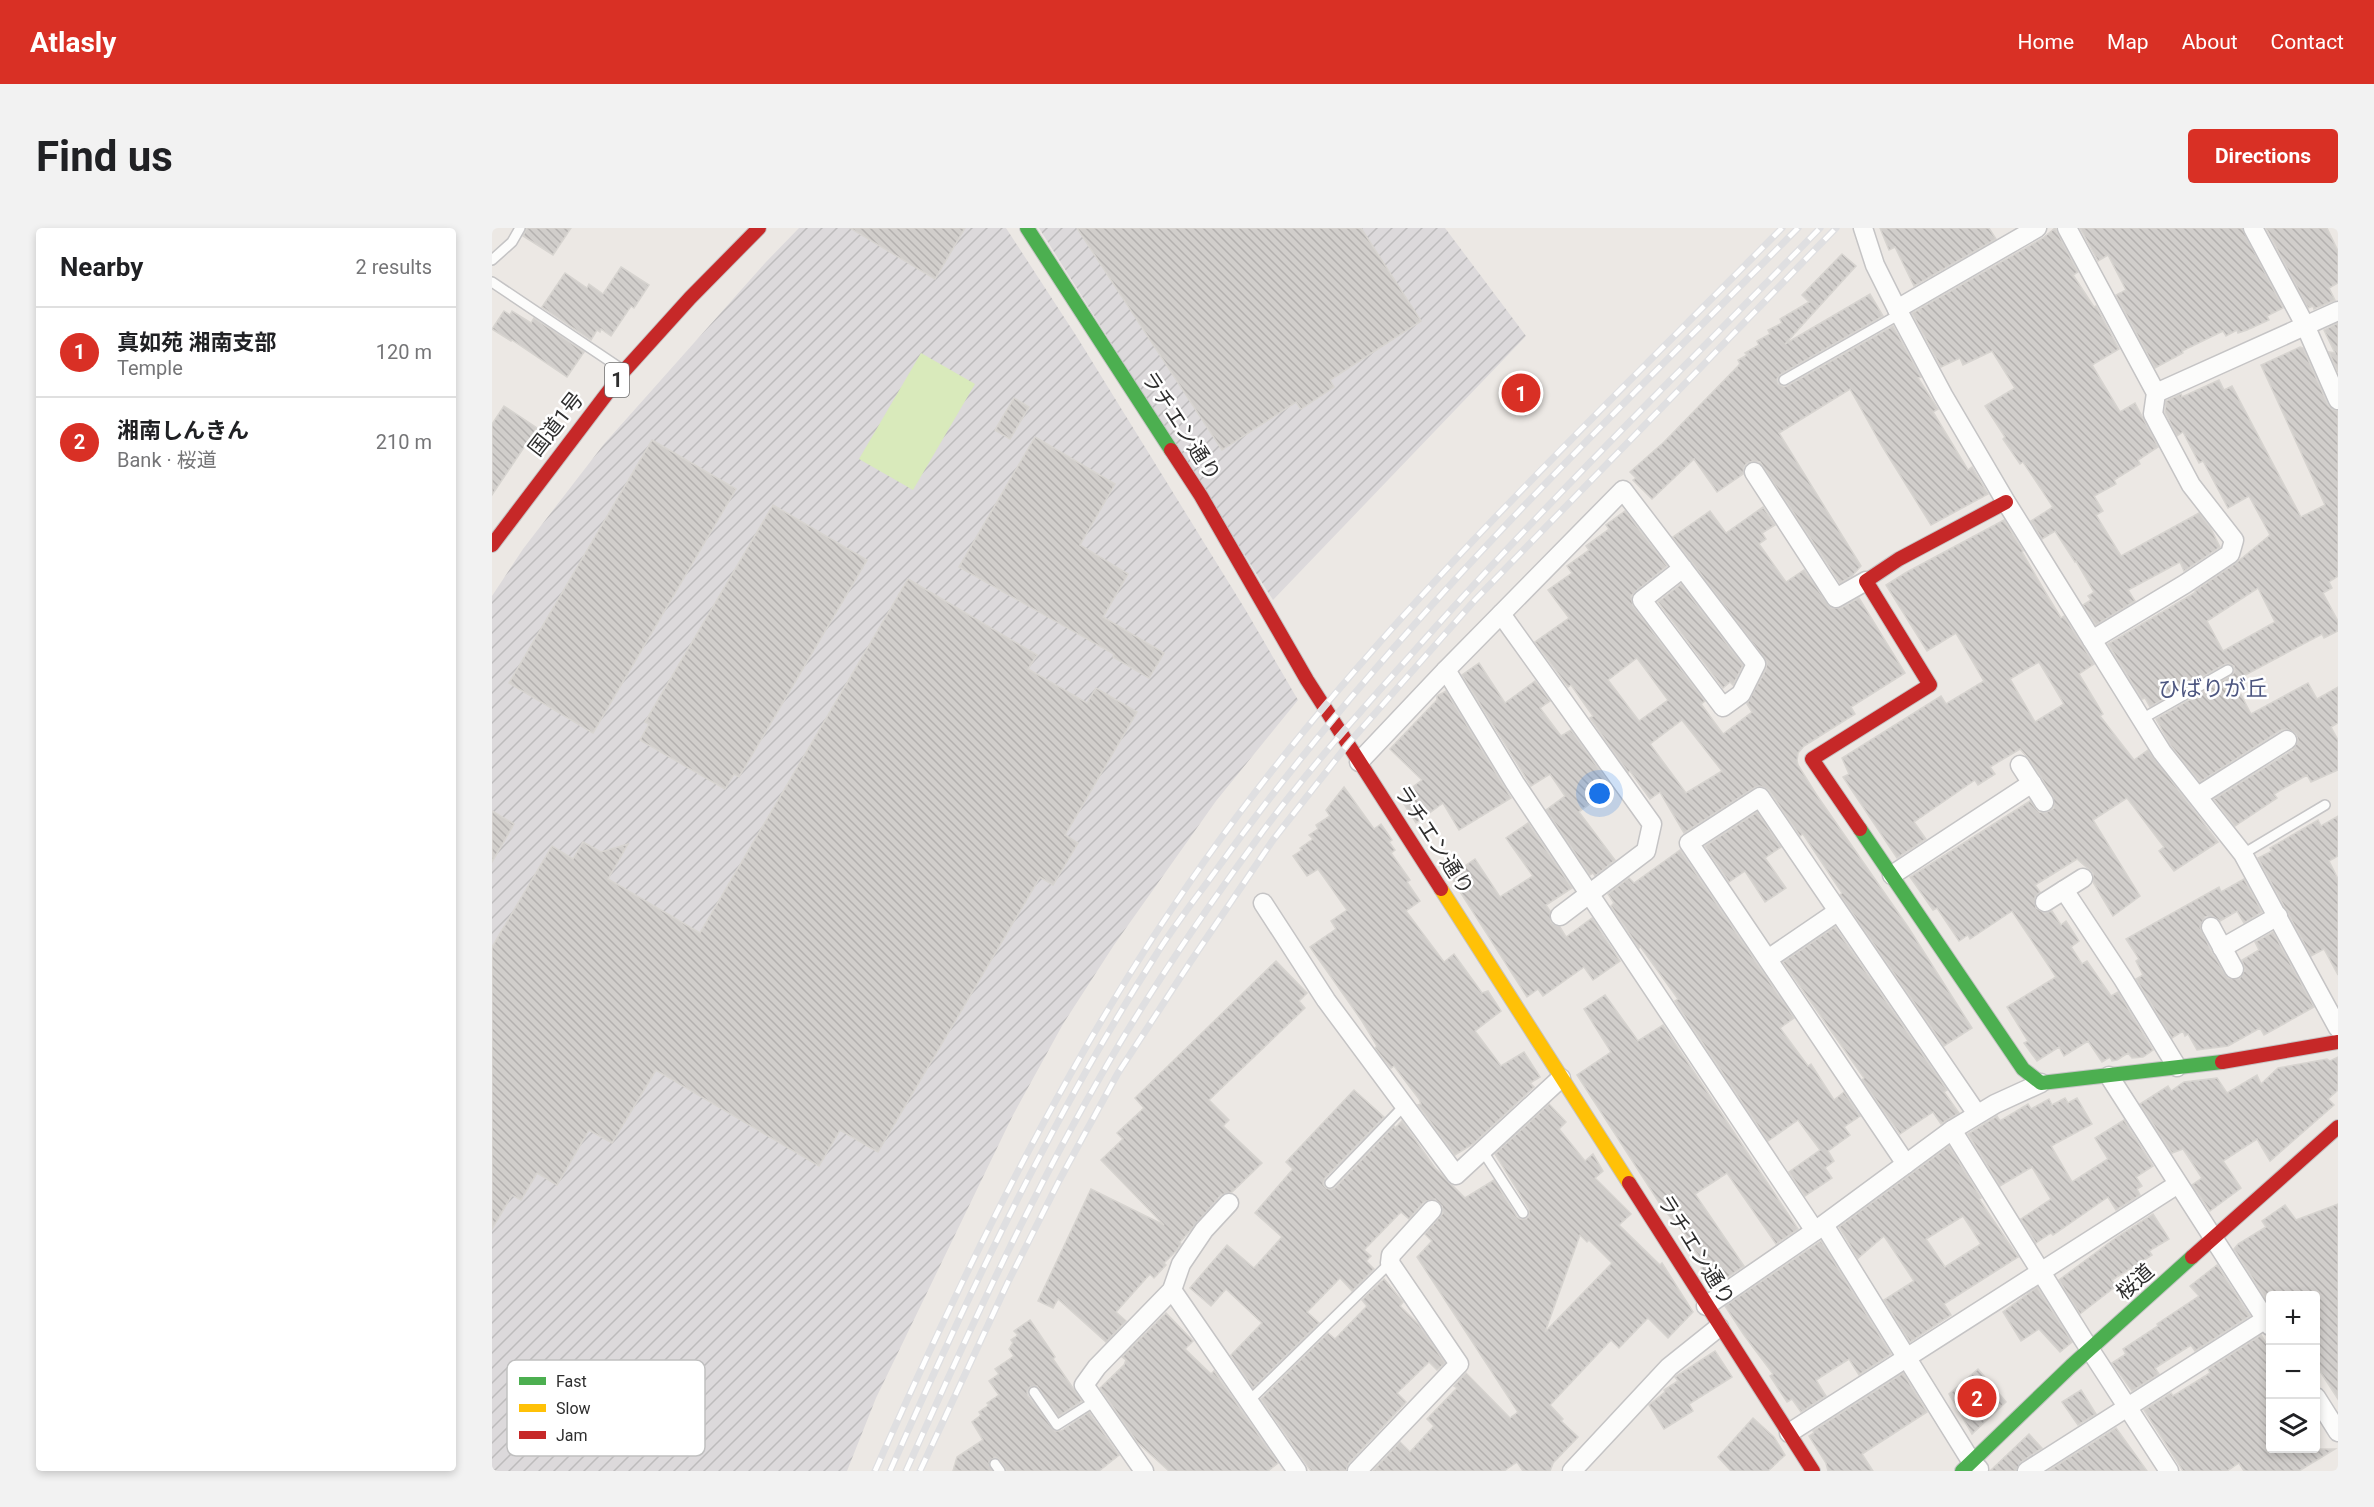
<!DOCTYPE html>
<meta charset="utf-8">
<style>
body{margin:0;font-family:Roboto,"Noto Sans JP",sans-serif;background:#f2f2f2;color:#202124}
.controls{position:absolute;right:18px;bottom:18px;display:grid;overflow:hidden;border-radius:6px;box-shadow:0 3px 9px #0003}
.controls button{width:54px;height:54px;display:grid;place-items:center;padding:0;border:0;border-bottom:2px solid #e0e0e0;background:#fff;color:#202124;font:30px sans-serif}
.you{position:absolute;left:1108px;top:566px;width:21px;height:21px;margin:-15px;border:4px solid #fff;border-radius:50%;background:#1a73e8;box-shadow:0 0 0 9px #1a73e833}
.badge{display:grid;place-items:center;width:39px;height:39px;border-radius:50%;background:#d93025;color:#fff;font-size:20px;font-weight:700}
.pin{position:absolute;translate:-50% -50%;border:3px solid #fff;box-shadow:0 2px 6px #0006}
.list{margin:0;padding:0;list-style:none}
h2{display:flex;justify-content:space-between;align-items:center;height:78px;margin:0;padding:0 24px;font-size:26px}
h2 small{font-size:20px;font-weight:400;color:#757577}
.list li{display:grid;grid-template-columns:39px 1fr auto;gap:18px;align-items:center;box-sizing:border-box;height:90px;padding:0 24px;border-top:2px solid #e0e0e0}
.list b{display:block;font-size:22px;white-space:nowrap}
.list p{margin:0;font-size:20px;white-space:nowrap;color:#757577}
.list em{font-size:20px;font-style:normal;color:#757577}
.icon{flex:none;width:33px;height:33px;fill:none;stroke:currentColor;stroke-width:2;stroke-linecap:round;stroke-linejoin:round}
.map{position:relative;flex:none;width:1846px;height:1243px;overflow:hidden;border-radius:6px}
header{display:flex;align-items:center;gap:36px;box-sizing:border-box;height:84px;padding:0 30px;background:#d93025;color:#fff}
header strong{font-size:28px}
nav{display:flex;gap:33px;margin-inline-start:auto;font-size:21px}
.intro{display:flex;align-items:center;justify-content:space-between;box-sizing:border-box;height:144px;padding:0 36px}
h1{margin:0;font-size:42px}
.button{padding:15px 27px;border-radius:6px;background:#d93025;color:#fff;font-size:21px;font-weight:700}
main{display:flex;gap:36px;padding:0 36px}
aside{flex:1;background:#fff;border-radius:6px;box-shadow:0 3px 9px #0003}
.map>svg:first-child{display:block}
</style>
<header>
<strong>Atlasly</strong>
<nav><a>Home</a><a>Map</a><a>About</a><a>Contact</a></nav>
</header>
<div class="intro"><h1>Find us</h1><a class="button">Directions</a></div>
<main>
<aside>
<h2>Nearby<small>2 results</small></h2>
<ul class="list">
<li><span class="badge">1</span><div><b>真如苑 湘南支部</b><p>Temple</p></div><em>120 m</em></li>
<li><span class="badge">2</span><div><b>湘南しんきん</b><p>Bank · 桜道</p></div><em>210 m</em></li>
</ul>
</aside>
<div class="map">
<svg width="1846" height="1243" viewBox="0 0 1846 1243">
<defs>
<pattern id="industrial-furrows" width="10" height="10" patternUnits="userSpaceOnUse" patternTransform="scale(1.5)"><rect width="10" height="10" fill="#dcd9db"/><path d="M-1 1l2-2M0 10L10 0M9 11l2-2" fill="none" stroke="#bdbbbc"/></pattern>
<pattern id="building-back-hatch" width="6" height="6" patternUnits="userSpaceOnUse" patternTransform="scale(1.5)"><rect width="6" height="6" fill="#d1cecb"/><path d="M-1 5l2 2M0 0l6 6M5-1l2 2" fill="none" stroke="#b4b1af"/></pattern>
</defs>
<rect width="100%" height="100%" fill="#ece8e4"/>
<g fill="url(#industrial-furrows)">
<polygon points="307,0 514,0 585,109 753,381 806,472 724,573 622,717 571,796 521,887 384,1170 355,1243 0,1243 0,368 31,321 112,216 274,34"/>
<polygon points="547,0 953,0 1034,108 781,372"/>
</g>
<polygon fill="#d9eabb" points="429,125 483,156 421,262 367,231"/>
<g fill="url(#building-back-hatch)" stroke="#d7d4d0" stroke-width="1.5" fill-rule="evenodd">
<polygon points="35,0 79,0 61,27 31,8"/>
<polygon points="358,0 473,0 443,51"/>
<polygon points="585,0 869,0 929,93 838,152 842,159 809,181 804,174 730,222"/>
<polygon points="1388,0 1497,0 1504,11 1422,58 1403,19 1397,22"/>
<polygon points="1563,0 1586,44 1581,47 1602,79 1604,78 1627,121 1600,137 1628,184 1643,175 1666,219 1646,232 1648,236 1622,252 1624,256 1602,268 1611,283 1604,287 1629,328 1707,285 1718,299 1728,319 1692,343 1688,334 1636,362 1643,373 1604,397 1591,377 1599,372 1596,368 1602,364 1584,333 1583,334 1563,303 1550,311 1539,293 1561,279 1531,234 1528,236 1511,211 1513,209 1493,178 1523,160 1500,123 1471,137 1468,130 1449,139 1420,85 1426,82 1429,86 1427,81 1551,10"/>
<polygon points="1588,0 1750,0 1791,80 1775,88 1777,92 1755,102 1746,105 1745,102 1734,108 1731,103 1690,123 1691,125 1663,140 1624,67 1634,62 1616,27 1606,33"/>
<polygon points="1774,0 1835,0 1846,23 1846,55 1837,60 1843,72 1822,81 1821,78 1816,80"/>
<polygon points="1350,26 1364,38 1293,116 1378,66 1391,88 1289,146 1285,151 1286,156 1291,159 1295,158 1401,98 1429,149 1426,150 1446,181 1441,184 1476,242 1480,239 1496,266 1439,297 1390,218 1358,161 1287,205 1369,338 1360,348 1348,355 1268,234 1261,233 1255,235 1252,239 1251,246 1225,264 1202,231 1160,271 1141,252 1144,250 1138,244 1172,214 1248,136 1246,132 1255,127 1253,125 1267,117 1265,113 1278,106 1276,102 1290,95 1288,91 1317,74 1310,67"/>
<polygon points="129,39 157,57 142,80 139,78 119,108 109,101 108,104 105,102 99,112 50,79 73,45 95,60 97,56 111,66"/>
<polygon points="12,83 18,87 20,83 39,95 42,90 92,124 75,149 20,112 19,113 0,101"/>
<polygon points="1846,95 1846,144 1837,124 1843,125 1832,102"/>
<path d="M1808,119L1811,120L1836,177L1840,181L1846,183V348L1837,354L1840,360L1831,365L1846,393V403L1832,410L1830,406L1742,453L1759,486L1816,455L1825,471L1846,459V495L1839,499L1846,512V542L1819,554L1815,547L1782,566L1785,570L1743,598L1722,571L1801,522L1806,512L1804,506L1795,501L1789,502L1708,554L1679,518L1664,491L1739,448L1743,443L1742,438L1737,435L1733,436L1658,479L1653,470L1650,471L1616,416L1704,364L1703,363L1744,335L1778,307L1757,268L1736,280L1711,233L1707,235L1691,204L1685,208L1673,184L1674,173L1689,166L1690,169L1727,152L1732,162L1740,158L1809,289L1833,277L1769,137ZM1766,360L1783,394L1731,423L1715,393Z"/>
<polygon points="522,170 537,179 518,211 503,202"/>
<polygon points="12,178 45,200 0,267 0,196"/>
<polygon points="543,209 623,256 588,317 636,346 611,389 672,425 657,450 621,429 622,426 467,339"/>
<polygon points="160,212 244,261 101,505 17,455"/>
<polygon points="281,277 375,332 247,549 242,546 233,561 148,512 157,496 153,494"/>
<path d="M1271,279L1283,297L1270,305L1274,311L1267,316L1294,354L1312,342L1339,380H1349L1367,370L1413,445L1359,479L1363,486L1312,518L1306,525L1305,533L1306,537L1324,566L1416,699L1480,800L1452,818L1348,667L1350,665L1311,606L1308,608L1277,562L1268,558L1262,560L1192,605L1168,564L1158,571L1138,543L1136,544L1098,490L1101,488L1079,457L1076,459L1043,414L1077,390L1056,362L1080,345L1075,338L1097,322L1094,318L1117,301L1114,297L1133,283L1175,338L1143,364L1139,368L1141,378L1213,473L1209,476L1231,506L1260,484L1255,476L1274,441L1275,434L1181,309L1218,283L1234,305ZM1145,430L1176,472L1147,493L1116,452ZM1190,492L1230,543L1194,565L1158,516Z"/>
<path d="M1512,292L1531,323L1530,324L1552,362L1569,390L1572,388L1602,436L1587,446L1611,486L1608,488L1642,532L1656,522L1726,614L1682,643L1667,623L1672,619L1635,570L1601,592L1648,668L1621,688L1601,654V645L1585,631L1543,657L1548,664L1543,669L1544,680L1553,685L1560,683L1569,697L1574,693L1587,713L1579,719L1590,736L1595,733L1619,768L1626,764L1661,822L1651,829L1640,830L1636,825L1625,832L1620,833L1618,829L1610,834L1596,813L1572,828L1567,819L1545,833L1532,815L1536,813L1515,779L1564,749L1520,683L1478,711L1476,707L1467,713L1445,680L1441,682L1418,649L1538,573L1547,584L1553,585L1562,580L1561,568L1537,531L1528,521L1498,539L1503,546L1486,557L1483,552L1422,594L1434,611L1405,630L1351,549L1357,546L1350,530L1449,468L1454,476L1492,453L1464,405L1435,423L1394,357L1415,344ZM1547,434L1572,476L1543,494L1518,451Z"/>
<polygon points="416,351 545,427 536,441 595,475 604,460 645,484 573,607 586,615 561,657 548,649 386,924 348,902 327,938 164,842 120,915 97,902 65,957 45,945 29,972 20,967 0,1001 0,719 60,618 81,631 91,614 109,624 136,616 116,651 208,705"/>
<polygon points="1189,356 1251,437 1241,457 1238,454 1231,460 1166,374"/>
<polygon points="987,435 1013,475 1043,453 1058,473 1048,480 1069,508 1079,502 1118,557 1105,567 1107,569 1087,584 1123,632 1103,648 1101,645 1098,647 1054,582 1073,568 1058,546 1039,558 970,447"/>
<polygon points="954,463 1019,570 967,602 951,575 924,595 910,573 916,568 914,564 930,552 898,521 945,472 945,468"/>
<polygon points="852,559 882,601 889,596 900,612 897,614 903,622 899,625 918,652 915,654 928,673 914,683 952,734 962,726 990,765 996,763 1009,783 983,803 1009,838 1032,824 1048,849 1038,855 1042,859 981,916 963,927 926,877 929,876 927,871 902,838 899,840 883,820 885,818 870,793 818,719 844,701 839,693 855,682 826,641 815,648 801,628 810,622 808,620 821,611 817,607 826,601 824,597 838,588 834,582"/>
<polygon points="0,583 22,596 0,634"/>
<polygon points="1265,584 1289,619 1273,630 1294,660 1273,674 1253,643 1237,654 1213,618"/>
<polygon points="1846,588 1846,628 1837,633 1846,651 1846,747 1832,721 1819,728 1766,630 1780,623 1778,620 1826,592 1829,598"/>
<polygon points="1036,595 1080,660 1054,677 1058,683 1059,694 1068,699 1074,709 1100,690 1128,733 1101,752 1092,739 1051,768 1046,761 1035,769 958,648 983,631 1008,669 1041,648 1014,610"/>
<polygon points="1188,622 1302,790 1288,800 1316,838 1319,836 1342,872 1352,864 1368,888 1352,899 1358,907 1336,923 1342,933 1333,940 1340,950 1313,968 1297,944 1328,922 1306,892 1276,913 1190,784 1183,773 1186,771 1148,718 1147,720 1119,678 1122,675 1116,666 1137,650 1142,655"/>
<polygon points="1752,651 1770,684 1752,695 1745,683 1728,693 1720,688 1713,689 1708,699 1720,725 1736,750 1747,751 1753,742 1750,732 1767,722 1763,714 1781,704 1822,779 1772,807 1768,800 1736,818 1705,822 1696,806 1693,808 1691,803 1680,810 1644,751 1651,747 1644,733 1647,731 1634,711 1727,659 1729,664"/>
<polygon points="1343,699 1455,862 1452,864 1467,885 1449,896 1441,884 1408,906 1370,852 1372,850 1291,734"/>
<polygon points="784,733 815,765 807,773 813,780 717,872 737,892 731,898 770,935 740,964 729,967 688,1014 689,1016 684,1023 672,1035 674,1037 662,1050 658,1046 624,1084 634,1093 614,1114 566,1071 561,1080 546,1073 599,961 672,997 609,932 631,911 625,905 652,880 643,870"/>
<polygon points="1113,767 1146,813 1171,797 1306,1001 1284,1016 1235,945 1203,966 1252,1038 1221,1059 1209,1040 1213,1037 1198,1016 1200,1015 1170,979 1085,847 1119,824 1092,781"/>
<polygon points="1846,829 1846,862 1836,871 1842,877 1778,933 1765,911 1731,933 1749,960 1718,983 1700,957 1710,950 1691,921 1680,925 1648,876 1676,858 1679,863 1692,854 1725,850 1735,865 1765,847 1769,856 1786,840 1835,831 1838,833"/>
<path d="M862,862L892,889L833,950L831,956L834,960L839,962L843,960L902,898L903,900L910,893L943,940L973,970L1002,952L1025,989L1028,991H1034L1037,988V981L1003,926L1057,876L1074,894L1067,901L1093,933L1101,926L1111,943L1103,950L1139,986L1127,997L1168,1037L1170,1035L1201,1084L1176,1110L1156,1090L1127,1120L1119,1112L1058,1177L1071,1191L1069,1193L1086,1209L1061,1235L1058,1243H1031L1025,1234L1012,1243H881L908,1214L918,1224L942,1198L935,1191L965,1160L962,1158L974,1145L1018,1190L1026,1184L925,1029L940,1013L933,1006L951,985L950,978L943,971L932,974L917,991L909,984L872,1022L879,1028L874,1033L882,1041L860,1063L848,1050L815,1084L827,1095L761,1160L739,1127L770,1095L734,1061L719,1078L698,1060L735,1017L762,1040L790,1009L763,985L801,941L794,934ZM1088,1007L1095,1014L1097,1012L1120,1035L1053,1104Z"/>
<polygon points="1573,870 1576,875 1585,870 1600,896 1559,918 1580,954 1616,931 1603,910 1632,892 1661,938 1644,949 1650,958 1645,961 1648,967 1624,982 1616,969 1561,1007 1559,1005 1544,1015 1529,991 1559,971 1540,939 1508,958 1476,906 1505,888 1508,893 1536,876 1539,881 1557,871 1560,877"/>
<path d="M1457,918L1489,970L1487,971L1526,1029L1452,1076L1459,1087L1418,1114L1392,1072L1422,1053L1392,1008L1366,1030L1347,999ZM1471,988L1489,1016L1453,1039L1434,1011Z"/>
<polygon points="1846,976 1846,1171 1824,1137 1824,1068 1779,1068 1777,1076 1742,1021 1746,1016 1774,999 1770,993 1793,977 1804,992"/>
<polygon points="1661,986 1677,1011 1657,1023 1660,1027 1620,1052 1624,1058 1588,1086 1567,1052 1625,1009"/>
<polygon points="1329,1013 1399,1126 1367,1147 1357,1131 1324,1152 1334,1168 1309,1184 1300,1171 1295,1174 1278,1148 1281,1146 1252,1107 1233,1078"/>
<polygon points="1725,1037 1758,1088 1703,1123 1699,1117 1663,1140 1667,1146 1640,1163 1620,1135 1634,1126 1631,1121 1666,1098 1665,1096 1707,1068 1698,1058"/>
<polygon points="892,1051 911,1074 908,1078 927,1097 953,1135 945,1142 937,1134 905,1165 914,1174 857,1235 854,1243 819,1243 769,1171 836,1105 843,1111 875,1078 870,1072"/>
<polygon points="1545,1059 1580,1114 1568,1124 1547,1101 1529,1113 1511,1084"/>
<polygon points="674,1085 701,1113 693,1121 719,1146 722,1143 786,1235 776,1243 677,1243 645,1214 608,1160 632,1137 634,1132 630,1129"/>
<polygon points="538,1092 563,1129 561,1131 590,1173 567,1188 545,1158 538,1159 535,1164 536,1168 563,1203 569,1203 597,1184 627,1227 607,1243 515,1243 508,1232 503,1229 497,1234 500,1243 461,1243 465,1229 491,1212 480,1194 489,1187 487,1184 497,1177 495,1175 507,1167 497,1153 507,1146 503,1141 522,1128 517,1121 521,1115 519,1112 526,1107 522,1103"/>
<polygon points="1769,1107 1779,1123 1779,1221 1843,1221 1807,1243 1752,1243 1747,1235 1735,1243 1691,1243 1652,1182 1679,1165 1681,1168 1718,1145 1716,1141"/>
<polygon points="1223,1123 1240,1149 1197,1176 1201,1183 1172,1201 1157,1177 1173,1164 1172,1162 1186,1153 1183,1149"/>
<polygon points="1486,1141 1514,1174 1480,1206 1457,1166"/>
<polygon points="1411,1145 1435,1184 1370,1226 1381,1243 1336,1243 1334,1235 1317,1208 1322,1205 1321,1203"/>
<polygon points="1589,1162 1604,1186 1586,1197 1570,1174"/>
<polygon points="1261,1190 1282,1209 1293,1227 1276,1243 1239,1243 1226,1229"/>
<polygon points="1624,1200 1655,1243 1556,1243"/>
<polygon points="1537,1206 1550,1220 1529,1234 1524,1243 1498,1243"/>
</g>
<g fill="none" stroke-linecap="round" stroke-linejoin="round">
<g stroke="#c5c4c5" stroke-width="12">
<g id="lane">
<polyline points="0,32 20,14 28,0"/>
<polyline points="0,54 128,140"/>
<polyline points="1292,152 1408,86"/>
<polyline points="1648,492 1736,442"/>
<polyline points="1751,626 1833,577"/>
<polyline points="990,922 1031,985"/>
<polyline points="838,955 912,878"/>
<polyline points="542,1164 565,1197 603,1173"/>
<polyline points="757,1173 898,1035"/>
<polyline points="503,1236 508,1243"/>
</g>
</g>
<g stroke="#c5c4c5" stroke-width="21">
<g id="street">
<polyline points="1371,0 1383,37 1405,81 1451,167 1514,274 1670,524 1751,626 1846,800"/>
<polyline points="1575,0 1664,165 1661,186 1699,257 1742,312 1738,326 1693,356 1600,412"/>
<polyline points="1761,0 1813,97 1846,172"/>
<polyline points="1405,81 1545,0"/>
<polyline points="1664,165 1846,83"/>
<polyline points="1262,244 1344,370 1374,353"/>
<polyline points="1009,386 1160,596 1154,623 1068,688"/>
<polyline points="954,442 1023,555 1323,1003"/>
<polyline points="867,534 954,442 1131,262 1264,436 1249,466 1231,479 1150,372 1191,340"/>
<polyline points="1528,537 1552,574"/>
<polyline points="1706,568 1795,512"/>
<polyline points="1400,647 1540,555"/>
<polyline points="1572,662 1631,751 1685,839"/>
<polyline points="1553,674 1591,650"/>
<polyline points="771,675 834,772 964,947 1069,850"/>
<polyline points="1719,699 1742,741"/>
<polyline points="1730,720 1786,688"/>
<polyline points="1276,731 1345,684"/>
<polyline points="1617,848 1778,1098"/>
<polyline points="1460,902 1591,1111 1677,1243"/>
<polyline points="1414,936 1197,615 1268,569 1485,886"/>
<polyline points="1332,997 1479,1233 1487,1241"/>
<polyline points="680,1062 805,1243"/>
<polyline points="1214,1078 1323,1003 1460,902 1503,876 1549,855"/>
<polyline points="1824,1169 1846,1204"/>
<polyline points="1297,1205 1686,956"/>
<polyline points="652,1243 592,1157 605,1139 680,1062 689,1036 712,1002 737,975"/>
<polyline points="865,1243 967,1136 898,1035 899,1027 940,982"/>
<polyline points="1080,1243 1177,1139 1227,1099"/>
<polyline points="1535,1243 1774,1091"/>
</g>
</g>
<g stroke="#c5c4c5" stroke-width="16">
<g id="fast">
<polyline points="535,0 679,222"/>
<polyline points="1368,601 1531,841 1549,855 1730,834"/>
<polyline points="1470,1243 1579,1138 1700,1029"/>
</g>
</g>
<g stroke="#c5c4c5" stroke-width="16">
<polyline id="slow" points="949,661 1137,955"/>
</g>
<g stroke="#c5c4c5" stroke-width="16">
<g id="jam">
<polyline points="679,222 709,268 815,452 949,661"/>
<polyline points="0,317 132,143 198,70 267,0"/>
<polyline points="1368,601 1320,531 1438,457 1374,353 1407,331 1514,274"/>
<polyline points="1730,834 1846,814"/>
<polyline points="1137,955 1321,1243"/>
<polyline points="1700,1029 1846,899"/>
</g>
</g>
<use href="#lane" stroke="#fcfcfb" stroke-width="9"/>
<use href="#street" stroke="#fcfcfb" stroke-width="18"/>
<use href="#fast" stroke="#4caf50" stroke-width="14"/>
<use href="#slow" stroke="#ffc107" stroke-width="14"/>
<use href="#jam" stroke="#c62828" stroke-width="14"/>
<g stroke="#dfdfe1" stroke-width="7">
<g id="rail">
<path d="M383,1243C486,1012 597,785 749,583C907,373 1105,187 1290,0"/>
<path d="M398,1243C476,1067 558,893 662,730C681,699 704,670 725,641C893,406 1103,205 1306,0"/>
<path d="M414,1243C476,1105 539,967 615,837C662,756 716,678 771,603C816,542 867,485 917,429C1048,280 1190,142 1328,0"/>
<polyline points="428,1243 516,1054 568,951 626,845 699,733 781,612 856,516 983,372 1344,0"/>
</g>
</g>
<use href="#rail" stroke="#fff" stroke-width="4.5" stroke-dasharray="14" stroke-linecap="butt"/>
</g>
<g text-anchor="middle" stroke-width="5" stroke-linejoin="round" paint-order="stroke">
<rect fill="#fff" stroke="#6d6d6d" stroke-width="1.5" x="113" y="135" width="24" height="34" rx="4.5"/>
<g font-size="20" font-weight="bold" fill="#2e2e2e">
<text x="125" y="159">1</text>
</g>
<g font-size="21" fill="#2e2e2e" stroke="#fff">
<text transform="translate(64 196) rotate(-52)" y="7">国道1号</text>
<text transform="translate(689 198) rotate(57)" y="7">ラチエン通り</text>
<text transform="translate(942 612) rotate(57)" y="7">ラチエン通り</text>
<text transform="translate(1204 1022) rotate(58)" y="7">ラチエン通り</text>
<text transform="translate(1643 1054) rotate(-42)" y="7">桜道</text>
</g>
<g font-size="22" fill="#4d5680" stroke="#fff">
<text x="1721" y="468">ひばりが丘</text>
</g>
</g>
<rect x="15" y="1132" width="198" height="96" rx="9" fill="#fff" stroke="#c0c0c0" stroke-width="1.5"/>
<rect x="27" y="1149" width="27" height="8" fill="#4caf50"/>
<rect x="27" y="1176" width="27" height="8" fill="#ffc107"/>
<rect x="27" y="1203" width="27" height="8" fill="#c62828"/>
<g font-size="16" fill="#2e2e2e">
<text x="64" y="1159">Fast</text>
<text x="64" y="1186">Slow</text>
<text x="64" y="1213">Jam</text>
</g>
</svg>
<div class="controls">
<button>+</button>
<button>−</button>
<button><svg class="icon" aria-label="layers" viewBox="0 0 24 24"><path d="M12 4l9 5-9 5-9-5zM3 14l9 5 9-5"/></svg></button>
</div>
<div class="you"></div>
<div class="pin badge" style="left:1029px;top:165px">1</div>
<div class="pin badge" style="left:1485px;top:1170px">2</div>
</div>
</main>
